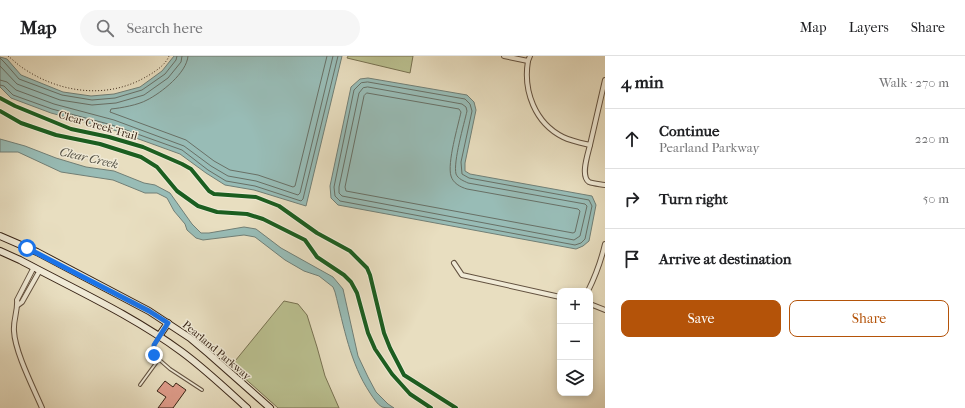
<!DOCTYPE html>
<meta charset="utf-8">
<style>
body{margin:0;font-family:"IM FELL French Canon",serif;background:#f6f6f6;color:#202124}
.controls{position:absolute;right:12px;bottom:12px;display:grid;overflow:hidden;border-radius:8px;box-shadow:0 2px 6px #0003}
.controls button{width:36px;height:36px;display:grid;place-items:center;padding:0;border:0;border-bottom:1px solid #e0e0e0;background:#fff;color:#202124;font:20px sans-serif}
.stop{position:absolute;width:12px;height:12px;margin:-9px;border:3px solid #1a73e8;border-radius:50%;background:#fff}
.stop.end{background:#1a73e8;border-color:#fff;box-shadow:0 1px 4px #0008}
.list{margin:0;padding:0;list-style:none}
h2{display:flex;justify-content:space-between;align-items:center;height:52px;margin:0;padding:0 16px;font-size:17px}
h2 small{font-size:13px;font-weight:400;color:#757577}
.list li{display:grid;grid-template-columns:26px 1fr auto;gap:12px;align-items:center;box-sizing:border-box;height:60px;padding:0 16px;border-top:1px solid #e0e0e0}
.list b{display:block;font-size:15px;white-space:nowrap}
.list p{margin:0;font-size:13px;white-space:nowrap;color:#757577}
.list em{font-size:13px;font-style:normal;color:#757577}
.actions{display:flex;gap:8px;padding:12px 16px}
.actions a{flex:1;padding:9px 0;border:1px solid #b45309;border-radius:8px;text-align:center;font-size:14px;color:#b45309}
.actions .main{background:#b45309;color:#fff}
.icon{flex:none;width:22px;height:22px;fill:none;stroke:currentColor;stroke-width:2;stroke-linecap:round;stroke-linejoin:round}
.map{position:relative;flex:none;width:605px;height:352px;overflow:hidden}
header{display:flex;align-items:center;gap:24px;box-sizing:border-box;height:56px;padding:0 20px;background:#fff;border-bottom:1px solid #e0e0e0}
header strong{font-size:19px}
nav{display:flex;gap:22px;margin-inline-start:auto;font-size:14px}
.search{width:280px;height:36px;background:#f6f6f6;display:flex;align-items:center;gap:10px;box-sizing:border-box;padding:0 14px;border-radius:22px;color:#757577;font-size:15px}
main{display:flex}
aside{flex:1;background:#fff}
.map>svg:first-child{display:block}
</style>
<header>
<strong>Map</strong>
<div class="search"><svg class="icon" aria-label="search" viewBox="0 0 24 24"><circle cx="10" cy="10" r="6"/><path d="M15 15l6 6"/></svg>Search here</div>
<nav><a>Map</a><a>Layers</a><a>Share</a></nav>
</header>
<main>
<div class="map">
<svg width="605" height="352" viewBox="0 0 605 352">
<rect width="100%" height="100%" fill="#e8dec0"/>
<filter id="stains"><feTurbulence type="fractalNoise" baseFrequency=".005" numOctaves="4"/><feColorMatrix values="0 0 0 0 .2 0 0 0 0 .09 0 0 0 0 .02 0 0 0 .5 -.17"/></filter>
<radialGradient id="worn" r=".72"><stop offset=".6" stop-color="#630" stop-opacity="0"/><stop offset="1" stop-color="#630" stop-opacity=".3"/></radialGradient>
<g fill="#bac090" stroke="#787252">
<polygon points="348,0 413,0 410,17 347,2"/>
<polygon points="284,245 298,248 307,259 317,291 325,320 339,352 278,352 231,310"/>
</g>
<g fill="#98bcb6" stroke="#717f76">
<polygon points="174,0 342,0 306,150 254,134 225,129 206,117 180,98 111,73 51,57 11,42 0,31 0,1 7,3 21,19 63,36 91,40 114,38 140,31 162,15"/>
<polygon points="368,22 467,39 474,46 476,54 465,107 465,115 470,118 592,140 596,149 589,185 583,190 576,193 338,149 331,142 330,130 351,31 360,23"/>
<path d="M0,83L25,90L56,102L86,111L114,115L144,127L155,129L170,137L192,168L201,177H209L244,171L256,173L281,192L333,221L343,233L358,300L368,321L376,336L388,348L394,352C390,352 386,352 382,351C377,348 374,343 370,337C350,307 344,271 335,236L333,231L319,220L304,215L285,204L255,181L244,179L203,184L196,182L187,174L185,168L174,155L167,142L157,137H145L113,124L61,116L18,96H0Z"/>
</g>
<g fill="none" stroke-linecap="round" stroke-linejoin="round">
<g stroke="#687066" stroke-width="1">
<path d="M188,0C187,17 161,37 147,44C138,49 121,52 111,53L110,56L186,84L214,105L230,114L258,119L293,131L295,130L327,0"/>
<polyline points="0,2 5,7 19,23 62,39 92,44 115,42 142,34 165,18 176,4 177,0"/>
<polyline points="0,10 17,28 60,44 92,49 116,47 144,39 168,22 181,6 182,0"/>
<polyline points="0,24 7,26 16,34 54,48 114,64 184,90 211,110 228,120 256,125 298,139 300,137 333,0"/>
<polygon points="368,26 465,43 470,48 472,55 461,106 462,118 469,122 589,144 592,150 585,183 581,187 575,189 340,145 335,140 334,131 354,34 361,27"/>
<polyline points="0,29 4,30 13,39 52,53 112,69 182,94 208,114 226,125 255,130 301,145 303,143 338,0"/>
<path d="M368,31L462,48L466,51L467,55C464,68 453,106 456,118C458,123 464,125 468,127L585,148L587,150L580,180L574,184L342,140L339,137V131L359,37L363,32Z"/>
<path d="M367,37L459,53L461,56C458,70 447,107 451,120C453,127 460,131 467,133L578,153L580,155L575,176L573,177L346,135L345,131L364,40Z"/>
</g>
</g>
<polygon fill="#e09d8c" stroke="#372315" points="165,325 173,331 176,327 186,334 173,352 158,352 166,341 157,335"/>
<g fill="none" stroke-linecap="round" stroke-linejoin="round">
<g stroke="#635240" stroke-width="4">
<g id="lane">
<polyline points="159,281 154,289 154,299 170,313 202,334"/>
<polyline points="140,329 159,303"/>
</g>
</g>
<g stroke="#635240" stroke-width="6">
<g id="street">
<polyline points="504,0 528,5 530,0"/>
<path d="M528,5C523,35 535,67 563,81C571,85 581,87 590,89L605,24"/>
<path d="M590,89C588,98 580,120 589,126C594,128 600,128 605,129"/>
<polyline points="454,207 462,219 560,241"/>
<path d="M34,211L17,244C18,255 13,264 14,275C15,296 33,331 42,352"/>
<path d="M588,235C596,219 601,205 605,188"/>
<polyline points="590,248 605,254"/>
<polyline points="18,249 22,246 40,214"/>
</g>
</g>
<g stroke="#372315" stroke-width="8">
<g id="secondary">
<polyline points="0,180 37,196 149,255 190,282 209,298 270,352"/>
<path d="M0,195L20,204C74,233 132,259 182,296C205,313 226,333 247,352"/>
<polyline points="159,280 168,267"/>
</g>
</g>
<path stroke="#372315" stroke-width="1" stroke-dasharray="1 2" stroke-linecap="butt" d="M8,0C12,3 16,7 20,10C56,36 104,44 144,22C153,17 165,10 169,0"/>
<use href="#lane" stroke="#f0ead6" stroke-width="2"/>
<use href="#street" stroke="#f0ead6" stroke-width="4"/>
<use href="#secondary" stroke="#f0ead6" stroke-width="6"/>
<g stroke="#f0ead6" stroke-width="6">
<g id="cycleway">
<polyline points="0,42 15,50 71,73 109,81 143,91 182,108 191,113 209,135 214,138 256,141 279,150 317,177 350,195 367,212 370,219 384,277 390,292 404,319 456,352"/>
<polyline points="0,55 21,67 56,79 100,88 141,101 157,111 177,135 198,150 217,156 247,158 263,163 305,184 317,201 344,219 351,226 357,237 368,277 375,293 392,318 410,338 431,352"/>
</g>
</g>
<use href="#cycleway" stroke="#1b5e20" stroke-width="4"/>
</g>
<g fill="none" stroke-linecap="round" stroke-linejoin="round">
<polyline stroke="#1a73e8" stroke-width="5" points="27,192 149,255 168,267 154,289 154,299"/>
</g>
<g text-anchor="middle" stroke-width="3" stroke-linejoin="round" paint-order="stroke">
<g font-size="11" fill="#372315" stroke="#f0ead6">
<text transform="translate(98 69) rotate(16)" y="4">Clear Creek Trail</text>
<text transform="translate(217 294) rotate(40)" y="4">Pearland Parkway</text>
</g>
<g font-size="12" font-style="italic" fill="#545145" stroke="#f0ead6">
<text transform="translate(89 102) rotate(13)" y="4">Clear Creek</text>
</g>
</g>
<rect width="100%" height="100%" filter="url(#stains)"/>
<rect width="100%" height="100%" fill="url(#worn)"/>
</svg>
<div class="controls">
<button>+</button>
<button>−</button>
<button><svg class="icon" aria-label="layers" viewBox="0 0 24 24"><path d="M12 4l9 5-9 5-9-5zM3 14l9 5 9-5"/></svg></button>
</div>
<div class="stop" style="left:27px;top:192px"></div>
<div class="stop end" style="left:154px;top:299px"></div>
</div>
<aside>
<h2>4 min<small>Walk · 270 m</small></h2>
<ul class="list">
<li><svg class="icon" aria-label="ahead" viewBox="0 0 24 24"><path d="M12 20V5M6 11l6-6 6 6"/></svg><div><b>Continue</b><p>Pearland Parkway</p></div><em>220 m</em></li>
<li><svg class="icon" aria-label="right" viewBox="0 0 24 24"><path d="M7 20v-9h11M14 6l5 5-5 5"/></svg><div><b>Turn right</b></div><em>50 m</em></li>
<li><svg class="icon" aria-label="arrive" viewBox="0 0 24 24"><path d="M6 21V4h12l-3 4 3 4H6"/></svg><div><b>Arrive at destination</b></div></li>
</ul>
<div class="actions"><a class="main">Save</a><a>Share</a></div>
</aside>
</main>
